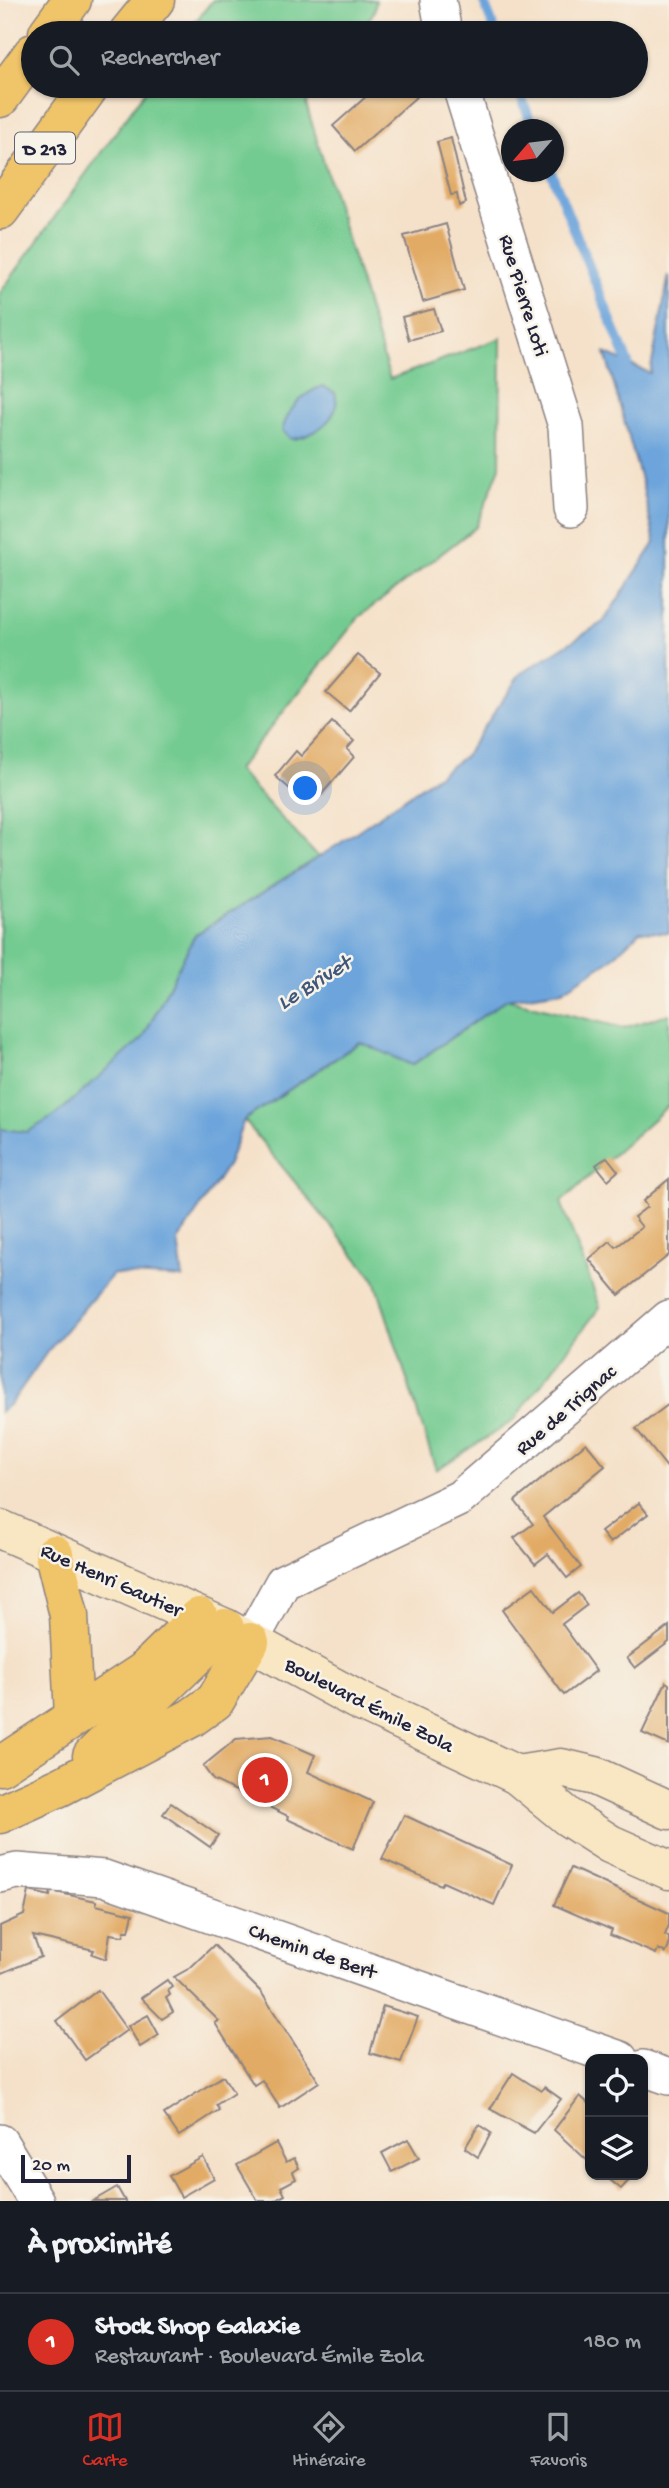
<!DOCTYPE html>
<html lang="fr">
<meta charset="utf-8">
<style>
body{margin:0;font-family:"Gochi Hand",sans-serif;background:#242831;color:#f1f3f6}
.controls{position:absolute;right:21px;bottom:21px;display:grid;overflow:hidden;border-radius:14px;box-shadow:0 2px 5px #0004}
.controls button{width:63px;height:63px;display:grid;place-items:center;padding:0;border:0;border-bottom:2px solid #363941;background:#171b24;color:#f1f3f6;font:35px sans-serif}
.compass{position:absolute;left:501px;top:119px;width:63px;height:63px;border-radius:50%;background:#171b24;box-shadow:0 2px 5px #0004;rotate:242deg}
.scale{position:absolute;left:21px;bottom:18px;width:110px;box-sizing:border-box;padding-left:7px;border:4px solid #22223b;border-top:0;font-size:19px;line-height:24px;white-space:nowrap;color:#22223b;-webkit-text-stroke:5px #f7f3e8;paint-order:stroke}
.you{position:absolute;left:306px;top:789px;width:24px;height:24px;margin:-18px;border:5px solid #fff;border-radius:50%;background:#1a73e8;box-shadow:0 0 0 10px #1a73e833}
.badge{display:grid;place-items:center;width:46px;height:46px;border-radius:50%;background:#d93025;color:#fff;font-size:23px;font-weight:700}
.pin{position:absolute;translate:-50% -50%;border:4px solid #fff;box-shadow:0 2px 7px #0006}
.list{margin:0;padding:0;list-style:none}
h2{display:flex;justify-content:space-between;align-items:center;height:91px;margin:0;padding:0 28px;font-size:30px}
h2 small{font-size:23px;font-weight:400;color:#9ea1a6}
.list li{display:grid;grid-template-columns:46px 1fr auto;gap:21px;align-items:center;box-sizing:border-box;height:98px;padding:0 28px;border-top:2px solid #363941}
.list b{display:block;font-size:26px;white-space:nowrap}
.list p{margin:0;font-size:23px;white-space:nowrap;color:#9ea1a6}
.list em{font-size:23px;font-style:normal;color:#9ea1a6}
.icon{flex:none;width:38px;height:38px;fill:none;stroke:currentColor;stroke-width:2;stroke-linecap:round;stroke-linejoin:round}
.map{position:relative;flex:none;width:669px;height:2201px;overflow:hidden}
.search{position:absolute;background:#171b24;box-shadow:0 2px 5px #0004;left:21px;right:21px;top:21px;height:77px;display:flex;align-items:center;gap:18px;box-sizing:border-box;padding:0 24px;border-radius:38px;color:#9ea1a6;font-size:26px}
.sheet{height:189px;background:#171b24}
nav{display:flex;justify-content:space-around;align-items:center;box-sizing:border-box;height:98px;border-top:2px solid #363941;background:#171b24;font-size:19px;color:#9ea1a6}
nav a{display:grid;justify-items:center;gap:4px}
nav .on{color:#d93025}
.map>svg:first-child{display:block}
</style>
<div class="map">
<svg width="669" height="2201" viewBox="0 0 669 2201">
<rect width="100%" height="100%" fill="#f7f3e8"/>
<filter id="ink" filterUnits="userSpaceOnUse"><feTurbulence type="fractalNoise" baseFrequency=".0143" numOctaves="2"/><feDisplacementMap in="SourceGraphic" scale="14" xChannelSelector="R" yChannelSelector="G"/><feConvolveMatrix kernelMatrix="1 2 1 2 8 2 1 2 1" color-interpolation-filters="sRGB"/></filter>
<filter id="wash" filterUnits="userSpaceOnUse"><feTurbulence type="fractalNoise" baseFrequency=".00686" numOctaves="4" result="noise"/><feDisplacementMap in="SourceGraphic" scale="28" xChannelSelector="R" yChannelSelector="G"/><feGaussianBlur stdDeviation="1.57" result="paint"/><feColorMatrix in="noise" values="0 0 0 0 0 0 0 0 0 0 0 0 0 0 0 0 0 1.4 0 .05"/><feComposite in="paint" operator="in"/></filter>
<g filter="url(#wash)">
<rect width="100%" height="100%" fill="#f5e1c9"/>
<g fill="#73cb91" stroke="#4a7666" stroke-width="2">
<polygon points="213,0 376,0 374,12 358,33 186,33"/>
<polygon points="149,86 319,86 306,104 390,379 501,338 500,467 476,527 359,617 237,770 318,857 195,935 143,1038 96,1081 56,1115 27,1133 0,1129 0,293"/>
<polygon points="507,999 623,1028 669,1014 669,1105 561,1202 600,1307 513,1421 436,1470 375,1280 244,1120 361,1042 412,1065"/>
</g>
<g fill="#6ca4db" stroke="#47638b" stroke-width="2">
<polygon points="669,275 669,933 640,931 610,960 562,991 507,999 412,1065 360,1042 244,1120 228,1164 178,1241 183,1278 113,1274 47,1352 11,1403 0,1412 0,1129 27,1132 56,1115 143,1038 195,935 339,844 465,756 520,674 603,622 655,543 642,484 605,353 650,373"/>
<path d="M323,386L335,393C343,417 313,438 291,439L282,431C288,409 301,394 323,386Z"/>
</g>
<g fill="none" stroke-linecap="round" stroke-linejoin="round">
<g stroke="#6ca4db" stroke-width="10">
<polyline points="483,0 496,33"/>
<polyline points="517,86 534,130"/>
<polyline points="551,172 628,363"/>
</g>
</g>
<g id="blocks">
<g fill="#e2ab65">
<polygon points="378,86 406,86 416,97 355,151 333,126"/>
<polygon points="451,138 466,203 459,206 457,194 451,195 437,142"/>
<polygon points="446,224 464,290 423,302 404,236"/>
<polygon points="434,309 441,331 409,340 402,317"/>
<polygon points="358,655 380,673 349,711 326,692"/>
<polygon points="332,722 354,741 347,749 354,757 321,795 307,783 297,795 275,776 296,751 301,756"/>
<polygon points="607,1157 618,1171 608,1180 596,1165"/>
<polygon points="669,1179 669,1255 619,1295 589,1259 610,1241 616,1247 642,1227 634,1217 647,1207 643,1201"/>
<polygon points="669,1404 669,1470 636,1429"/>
<polygon points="586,1443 605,1466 543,1517 581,1567 567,1578 548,1554 535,1564 514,1538 533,1524 515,1501"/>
<polygon points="639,1503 648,1514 610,1543 601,1532"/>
<polygon points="534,1587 553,1612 578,1593 587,1605 562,1624 596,1671 564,1695 502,1610"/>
<polygon points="669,1626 669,1642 635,1668 627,1658"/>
<polygon points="666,1682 669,1684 669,1745 642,1733"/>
<polygon points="272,1736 315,1755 308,1772 373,1802 353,1849 287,1819 288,1816 213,1780 203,1766 236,1739"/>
<polygon points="171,1803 218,1835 210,1847 163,1814"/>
<polygon points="404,1815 512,1865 494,1905 443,1882 441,1885 382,1859"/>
<polygon points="571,1868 669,1913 669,1925 665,1935 669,1937 669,1946 666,1953 658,1949 656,1954 610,1935 612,1930 554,1905"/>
<polygon points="29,1891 50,1896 51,1891 96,1901 96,1905 133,1914 129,1931 125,1931 123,1936 110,1934 106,1959 92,1954 94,1950 33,1936 41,1957 0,1974 0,1926 24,1915"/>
<polygon points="214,1945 261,1992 319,2082 280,2108 262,2080 254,2085 215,2023 219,2021 174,1977 190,1968"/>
<polygon points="167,1980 172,1987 168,1990 170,1995 166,1998 173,2012 162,2019 141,1998"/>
<polygon points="98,1990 127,2030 85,2060 57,2021"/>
<polygon points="383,2006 418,2017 401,2062 370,2053"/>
<polygon points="148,2015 159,2035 140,2047 128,2026"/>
<polygon points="513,2073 541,2091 544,2087 561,2099 534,2133 490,2109"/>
<polygon points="223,2076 234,2093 216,2105 219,2110 179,2136 164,2114"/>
<polygon points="580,2096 590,2105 590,2163 554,2130"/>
<polygon points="479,2125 491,2133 478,2157 465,2148"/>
<polygon points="408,2139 419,2158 392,2172 382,2153"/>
<polygon points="276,2143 286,2162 294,2158 299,2168 293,2172 296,2179 281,2187 285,2195 274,2201 258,2201 237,2165"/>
<polygon points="203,2157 214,2178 181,2197 169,2176"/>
<polygon points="604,2175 634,2175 621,2189"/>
<polygon points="117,2187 125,2201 93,2201"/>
</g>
</g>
</g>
<g filter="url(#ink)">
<use href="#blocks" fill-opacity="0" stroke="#8c8282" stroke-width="2"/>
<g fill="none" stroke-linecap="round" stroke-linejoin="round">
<g stroke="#8c8282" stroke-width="38">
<g id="minor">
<polyline points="438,0 444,33"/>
<polyline points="460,86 566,426 571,509"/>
<polyline points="250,1642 283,1582 460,1498 669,1318"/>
<polyline points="0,1875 17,1871 104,1878 620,2059"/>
<polyline points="643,2068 669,2077"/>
<polyline points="0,2142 36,2201"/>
</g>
</g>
<g stroke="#8c8282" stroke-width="41">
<g id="secondary">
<polyline points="0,1529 225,1628 357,1700 517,1775 568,1817 610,1844 669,1870"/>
<polyline points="517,1775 561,1768 595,1776 669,1810"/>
</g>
</g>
<g stroke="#8c8282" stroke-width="41">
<g id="trunk">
<polyline points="48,33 72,0"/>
<polyline points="128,33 155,0"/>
<polyline points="0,98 33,53"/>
<polyline points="0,210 90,86"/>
<polyline points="54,1554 69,1615 74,1717"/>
<polyline points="92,1756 225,1628"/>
<polyline points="0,1766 143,1672 199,1617"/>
<polyline points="0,1814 60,1787 191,1718 215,1701 250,1642"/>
</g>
</g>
<use href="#minor" stroke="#fff" stroke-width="35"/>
<use href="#secondary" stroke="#f9e7c3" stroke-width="38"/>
<use href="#trunk" stroke="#f0c469" stroke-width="38"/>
</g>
</g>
<g text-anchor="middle" stroke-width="5" stroke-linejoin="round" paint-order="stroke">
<rect fill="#f7f3e8" stroke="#62616f" stroke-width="2" x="15" y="132.5" width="60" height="31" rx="5"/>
<g font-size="19" font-weight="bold" fill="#22223b">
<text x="45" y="155">D 213</text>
</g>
<g font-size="21" fill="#22223b" stroke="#f7f3e8">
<text transform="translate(525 295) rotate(73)" y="7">Rue Pierre Loti</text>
<text transform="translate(565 1409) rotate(-41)" y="7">Rue de Trignac</text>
<text transform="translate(112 1579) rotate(24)" y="7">Rue Henri Gautier</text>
<text transform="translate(370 1704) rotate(27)" y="7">Boulevard Émile Zola</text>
<text transform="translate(313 1950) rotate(19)" y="7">Chemin de Bert</text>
</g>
<g font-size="23" font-style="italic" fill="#40567b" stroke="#f7f3e8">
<text transform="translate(313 981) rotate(-32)" y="8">Le Brivet</text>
</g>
</g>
</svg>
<div class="controls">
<button><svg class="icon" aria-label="locate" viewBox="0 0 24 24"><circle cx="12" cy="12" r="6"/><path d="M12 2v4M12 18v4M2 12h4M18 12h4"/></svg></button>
<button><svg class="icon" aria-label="layers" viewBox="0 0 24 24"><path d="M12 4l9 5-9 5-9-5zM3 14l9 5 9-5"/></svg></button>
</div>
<svg class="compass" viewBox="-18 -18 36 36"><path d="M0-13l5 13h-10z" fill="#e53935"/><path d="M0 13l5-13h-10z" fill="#9ea1a6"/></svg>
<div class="scale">20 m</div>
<div class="you"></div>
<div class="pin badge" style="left:265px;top:1780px">1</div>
<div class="search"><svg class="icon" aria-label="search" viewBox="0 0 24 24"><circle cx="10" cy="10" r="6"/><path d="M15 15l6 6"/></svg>Rechercher</div>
</div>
<section class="sheet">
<h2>À proximité<small></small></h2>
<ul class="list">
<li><span class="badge">1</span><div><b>Stock Shop Galaxie</b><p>Restaurant · Boulevard Émile Zola</p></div><em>180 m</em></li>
</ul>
</section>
<nav>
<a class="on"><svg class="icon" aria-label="map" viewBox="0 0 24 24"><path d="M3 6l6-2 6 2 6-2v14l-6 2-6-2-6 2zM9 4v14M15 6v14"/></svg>Carte</a>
<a><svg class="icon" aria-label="directions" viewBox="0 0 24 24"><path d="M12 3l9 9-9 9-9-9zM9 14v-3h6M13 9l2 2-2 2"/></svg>Itinéraire</a>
<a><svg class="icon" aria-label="saved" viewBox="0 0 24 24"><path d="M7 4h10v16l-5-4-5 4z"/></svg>Favoris</a>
</nav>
